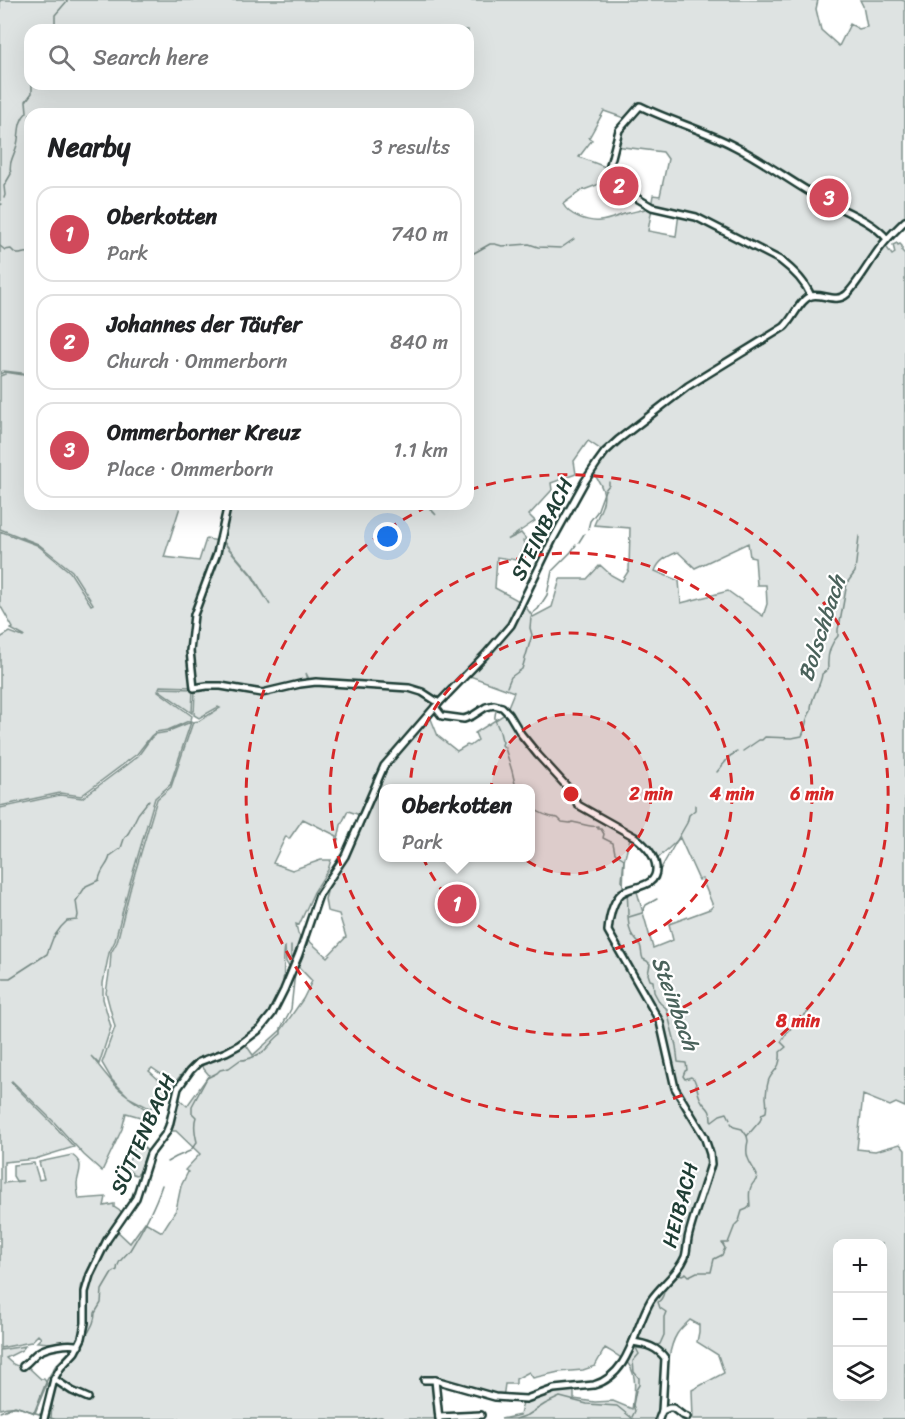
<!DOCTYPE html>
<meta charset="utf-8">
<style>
body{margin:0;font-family:Sriracha,sans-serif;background:#f6f6f6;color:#202124}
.controls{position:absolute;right:18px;bottom:18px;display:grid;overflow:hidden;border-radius:12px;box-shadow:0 6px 24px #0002}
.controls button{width:54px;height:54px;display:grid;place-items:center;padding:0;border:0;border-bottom:2px solid #e0e0e0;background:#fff;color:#202124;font:30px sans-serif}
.you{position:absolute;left:388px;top:537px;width:21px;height:21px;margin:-15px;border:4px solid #fff;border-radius:50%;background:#1a73e8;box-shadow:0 0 0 9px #1a73e833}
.badge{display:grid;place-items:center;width:39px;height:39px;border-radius:50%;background:#d1495b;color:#fff;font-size:20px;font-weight:700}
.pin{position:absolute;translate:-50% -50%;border:3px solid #fff;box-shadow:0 2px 6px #0006}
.popup{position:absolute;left:379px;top:784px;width:156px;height:78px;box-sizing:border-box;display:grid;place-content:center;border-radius:12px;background:#fff;filter:drop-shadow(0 2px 4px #0005);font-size:20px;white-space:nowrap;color:#757577}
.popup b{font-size:22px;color:#202124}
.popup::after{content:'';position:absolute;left:50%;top:100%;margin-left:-12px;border:12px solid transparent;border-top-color:#fff}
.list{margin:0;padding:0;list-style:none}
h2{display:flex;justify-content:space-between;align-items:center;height:78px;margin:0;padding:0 24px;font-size:26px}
h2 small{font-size:20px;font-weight:400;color:#757577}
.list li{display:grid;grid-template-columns:39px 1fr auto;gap:18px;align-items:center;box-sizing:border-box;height:96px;margin:0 12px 12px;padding:0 12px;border:2px solid #e0e0e0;border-radius:18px}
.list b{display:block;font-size:22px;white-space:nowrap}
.list p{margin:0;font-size:20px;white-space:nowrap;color:#757577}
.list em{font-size:20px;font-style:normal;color:#757577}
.icon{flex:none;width:33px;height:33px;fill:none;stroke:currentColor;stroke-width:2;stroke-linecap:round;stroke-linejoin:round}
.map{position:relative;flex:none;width:905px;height:1419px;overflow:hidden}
.search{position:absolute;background:#fff;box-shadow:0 6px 24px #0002;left:24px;top:24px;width:450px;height:66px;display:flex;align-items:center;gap:15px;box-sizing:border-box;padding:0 21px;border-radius:18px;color:#757577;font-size:22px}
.panel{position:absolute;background:#fff;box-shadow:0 6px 24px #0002;left:24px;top:108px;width:450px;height:402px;border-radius:18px}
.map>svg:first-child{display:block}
</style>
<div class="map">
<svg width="905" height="1419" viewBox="0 0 905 1419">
<rect width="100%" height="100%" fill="#fff"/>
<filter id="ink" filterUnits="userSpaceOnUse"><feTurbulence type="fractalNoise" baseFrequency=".0167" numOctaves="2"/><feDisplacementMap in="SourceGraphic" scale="12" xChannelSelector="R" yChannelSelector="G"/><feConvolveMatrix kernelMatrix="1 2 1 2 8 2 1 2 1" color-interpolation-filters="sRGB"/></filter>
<g filter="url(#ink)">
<g fill="#dee3e2" stroke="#7e908b" stroke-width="1.5" fill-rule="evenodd">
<path d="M0,0H818L816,9L821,30L839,46L850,24L859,29L867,27L863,6L860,0H901L905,1V218L888,235L861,217L833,204L829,196L821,197L790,179L759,158L718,137L659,114C691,130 725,142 756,159C778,171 798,186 819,199C841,212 862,221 883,236L884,239L883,241L844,294C834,298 823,294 814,297C820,298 827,300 834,300C852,299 870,264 880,250L885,245L892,255L895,253L893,245L897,243L898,245L900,244L902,246V251L905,254V1107L896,1103L890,1106L863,1095L857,1149L875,1151L900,1144L905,1150V1419H693L692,1390L724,1373L718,1355L697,1342L699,1332V1325L690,1320C686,1324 680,1329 677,1334C664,1355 668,1394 663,1419H501L520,1415L523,1402C540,1397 556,1390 574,1390V1399L595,1402L613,1401L632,1409C634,1396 638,1377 629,1365C624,1358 613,1353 605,1348L595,1366L583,1370L559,1372L533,1378L529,1372L516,1379V1384H505L503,1398L436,1380L438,1419H51C52,1402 53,1384 62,1369C68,1359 79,1351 83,1339C89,1320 85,1299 89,1279C92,1263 106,1244 115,1229L130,1243L145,1222L162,1232L176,1210L181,1186L188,1172L185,1170L200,1154L176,1131H168L171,1121L176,1096L187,1106L209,1075L199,1063L231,1050L244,1042L253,1055L282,1029L303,999L312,981L296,964L306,938L327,957L346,937L339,914L327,911L325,899L327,892L324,888L343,862L382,771L412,733L406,736L381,765L360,815L348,811L341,825L338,840L336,839L337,836L303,819L289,839L286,836L273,863L292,870L321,860H331L328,870L314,892L299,925L296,924L298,934L303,940L291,970L286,962L285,946C282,961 286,977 281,992C272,1018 251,1037 227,1049C217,1054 206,1055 196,1060C189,1063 180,1077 174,1083L152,1068L149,1071L169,1089L153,1107L149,1108L128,1097L144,1108L155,1112V1121L126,1113L122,1129L102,1171L84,1155L53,1121L12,1081L11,1082L51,1122L74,1147L35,1159L4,1162V1183L23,1181H16L13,1176V1165L34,1163L39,1180L44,1179L39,1162L72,1155C85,1164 79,1170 77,1183C77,1188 78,1194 79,1199L106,1197L104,1206L114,1204V1207L123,1213C107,1235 95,1258 85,1283L82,1284C79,1292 82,1300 83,1309C83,1320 81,1332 77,1343L55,1345L50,1343L37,1342L41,1338L38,1335L31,1342L0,1348V808L60,795L82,798L138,756L151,738L156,734L168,732L171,730L191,722L170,785L155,798L129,886L115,941L109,953L103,983V999L111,1027L99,1064L91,1056C103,1070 112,1085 128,1096L112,1080L102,1063L115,1027L106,993L110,967L111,953L117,942L131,886L157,799L171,787L193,722L199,721L220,708L218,707L199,718L194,715L195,689L207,687H220L260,695L305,684L316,683L334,684L310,681L306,673L308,680L306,682L263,692L248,690L219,683L195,688L194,636L196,618L223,542L252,576L270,605L253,576L222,540L223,529L229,504H425L436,515L427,504H468V114H30V374L4,371L5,372L30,376V504H181L164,557L199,561L206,539L221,541L192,615L189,646L190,666L193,668V687L160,686L159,688L193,689L192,713L159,690L158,691L192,716L191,720L168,730L156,732L151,736L137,754L81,796L60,793L0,806V638L10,632L23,637L24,636L11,629L13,628L0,605V531L37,545L41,548L70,572L91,605L93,604L72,571L42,547L38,544L0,529V376L5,374L4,372L0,374ZM30,30H468V84H30ZM604,111L627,119L618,130L615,146L663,152L668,159L660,196L653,195L651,207C643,210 636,211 628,213C619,215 610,220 600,221C588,222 569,216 563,204L581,191L605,182L608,168L579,157L592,140L589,138ZM652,208L679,213L676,236L648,231ZM805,297V302L786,326L770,337L688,387L671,400L609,450L592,471C610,496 605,499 594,525L630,528L629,570L622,581L611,575L600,565L587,579H560L552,607L533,617L523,603L495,588L497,557L516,560L526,546L523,541L526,539L521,533L507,540L535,521L529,515L552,490L551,483L576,474L574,461L588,441L603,451L612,443L687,385L724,361L778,330L790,320ZM748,543L750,557L755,558L757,585H766L767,604L763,616L728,591L681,603L679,581L655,571C659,560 668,556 678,552L695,568ZM492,648L490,652L467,675L514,692L505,714L475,733L478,740L470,746L467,745L457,751L438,736L429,714L457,682L484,653ZM384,788H530V858H384ZM631,835L640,842L655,861L680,838L699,880L702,879L713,906L710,909L669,924L673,940L653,948L636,888L623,891L624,861ZM838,1244H882V1396H838Z"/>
<polygon points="136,1145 143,1146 147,1151 139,1173 136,1175 133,1174 126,1168"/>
<path d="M25,1346L22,1350L6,1358C13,1365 17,1367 28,1367L41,1379H44L47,1383L35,1413C21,1408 14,1404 0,1409V1350Z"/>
</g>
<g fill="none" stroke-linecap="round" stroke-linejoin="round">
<g stroke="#758883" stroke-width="1.5">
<polyline points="51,30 55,23 55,15 68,0"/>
<path d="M4,198L5,195L4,186L11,174C8,163 14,156 17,145C20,133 17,122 27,112L26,101L32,93V84"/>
<polyline points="0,205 2,204"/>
<path d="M0,246L5,250L11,249C20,259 20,251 30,253"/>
<polyline points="468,255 469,253 474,253 490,244 495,244 502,246 529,244 538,247 561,248 574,239"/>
<polyline points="588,529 590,521 597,512 605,490 609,485 609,482"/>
<polyline points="579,542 584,534"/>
<polyline points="507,687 511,677 522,669 532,635 530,628 531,618 533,613 538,609 547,595 552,571 571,552 576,545"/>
<path d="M497,709C492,719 497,723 500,732C501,736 501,739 503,742L502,745L505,748L512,771L516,788"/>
<path d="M743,751L759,740H762L765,737L792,738L802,736C806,728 805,719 811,711C810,697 821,687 822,674L828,669C827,656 829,645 838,636V629L840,622L847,583L855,572L859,536"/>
<polyline points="717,772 730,756 737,752"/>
<path d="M530,803L533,806L532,808C541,814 548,817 558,818L562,822L570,823L572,822C580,823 591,828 598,826V829H601L604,834L603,838L613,843L615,853L624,859L622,881L624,889"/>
<polyline points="660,870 687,823 689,815 695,810 695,805"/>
<path d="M627,894C629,907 626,921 631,933C633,938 638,941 640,945C642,950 641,955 643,959L647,961L650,964L648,974L650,980L653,981L654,992L660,1003L666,1008L667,1011L676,1046L678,1062L686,1063L687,1070L685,1071L683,1076L685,1079L691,1077L694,1079C697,1085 697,1091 700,1098C705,1109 711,1106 711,1120L712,1121L720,1115L727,1113L730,1119"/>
<polyline points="629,917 642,913 646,905 657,899"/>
<polyline points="291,967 291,946"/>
<path d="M0,978H10L47,954L53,938L61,927L67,921L77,920L78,915L76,901L86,886L99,880C101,868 108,866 110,856L121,848L124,839L129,832L138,814L149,800"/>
<polyline points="731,1123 734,1127 742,1129 747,1136"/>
<path d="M167,1162L176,1157L190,1151L197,1142C195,1134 193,1125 196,1117L192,1113V1106L207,1078L217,1073L220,1070L229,1068L240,1060C247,1061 263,1053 267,1048C272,1043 275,1038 281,1034V1028L291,1009L295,972"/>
<path d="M88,1333C92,1326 95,1321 95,1313L101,1303L102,1290L112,1273L117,1270C117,1261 125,1257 130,1250C143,1229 154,1209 162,1185"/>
<polyline points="76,1341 77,1338"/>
<path d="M655,1346L660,1344L664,1335V1317L666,1312L660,1308L658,1302C664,1298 663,1294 665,1289C668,1283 675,1278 680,1274L682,1275L686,1273L689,1276L697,1272H711L714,1259L722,1255L725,1248L722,1243H728L735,1225L739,1221L742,1211L747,1209L750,1206C749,1196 748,1187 756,1180L757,1175C750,1162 744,1157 748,1141L747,1136L760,1121L762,1114L766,1112C767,1106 767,1104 766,1098C766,1096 767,1085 768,1083C769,1072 782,1071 780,1052L786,1047L781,1042C787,1030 798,1021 808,1012"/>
<polyline points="0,1412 15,1406 42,1415"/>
<polyline points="34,1413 47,1380 56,1365 73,1348"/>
<polyline points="48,1417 54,1419"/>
<polyline points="632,1417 635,1411 633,1405 636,1390 639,1385 639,1378 634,1372 633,1361 639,1354 636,1348 646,1349"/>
<polyline points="365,1419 381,1417 387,1419"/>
<polyline points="516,1419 528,1415 545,1404 560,1397 587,1404 617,1406 633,1419"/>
</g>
<g stroke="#1f3d34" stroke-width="10">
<g id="minor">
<path d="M811,296C805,282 792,269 780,260L696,217L652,207L623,190L610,186L607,182V177L619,130L640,106C670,121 704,130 734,146C764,161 791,182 820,198C841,210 872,220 887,239"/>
<polyline points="228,504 217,553 194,615 190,651 194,688 207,686 221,686 262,693 300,684 316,682 409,688 422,692 439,703"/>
<path d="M633,1342C646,1344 657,1347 665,1358L662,1411L659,1419"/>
<path d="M23,1366C29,1362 32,1357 37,1353C45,1347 70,1342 79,1346"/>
<polyline points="54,1379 72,1391 88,1398"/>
<path d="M424,1380H435L495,1397L526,1399L554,1389L594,1385C631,1374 634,1328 651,1300C661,1285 678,1274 685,1257C687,1250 687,1241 689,1234C695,1211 704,1188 711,1164L710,1154L704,1136L675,1088L660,1022L608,931C609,919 611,906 619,896C627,884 658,891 656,867C655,855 644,844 635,837L578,805L570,790L538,755L521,734L509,714L502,707L494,705L486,707L472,716L464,719L442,716L435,707"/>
<polyline points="435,1380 439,1419"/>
<polyline points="662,1411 669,1408 673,1408 682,1415 687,1417"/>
<polyline points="439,1417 481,1415"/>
<path d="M44,1419L54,1379L61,1367L75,1352L82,1338L85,1323V1292L90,1275L107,1240L136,1198L150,1154L166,1133L169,1126L178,1088L190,1071L199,1062L226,1052L239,1045L260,1029L272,1014L284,990L299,954L319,895L345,856L384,766L435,707L485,655L511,625L553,539L585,481L597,463L605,452L618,440L688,386L784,327C793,319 800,299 811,296C823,293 836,304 847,294C858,283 870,261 880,248C887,238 896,230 905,221"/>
</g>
</g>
<use href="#minor" stroke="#fff" stroke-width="5"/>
</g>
</g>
<circle cx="571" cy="794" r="80" fill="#d62828" fill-opacity=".12"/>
<g fill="none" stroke="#d62828" stroke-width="3" stroke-dasharray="10 8">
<circle cx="571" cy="794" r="80"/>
<circle cx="571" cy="794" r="161"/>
<circle cx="571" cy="794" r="241"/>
<path d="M469 490A321 321 0 1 1 433 504"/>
</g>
<g text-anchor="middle" stroke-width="4.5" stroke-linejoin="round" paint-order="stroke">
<g font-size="21" fill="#1f3d34" stroke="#fff">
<text transform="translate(542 529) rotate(-63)" y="7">STEINBACH</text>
<text transform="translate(143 1134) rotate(-66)" y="7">SÜTTENBACH</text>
<text transform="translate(680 1205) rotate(-75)" y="7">HEIBACH</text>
</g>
<g font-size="22" font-style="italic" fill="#4a625b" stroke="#fff">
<text transform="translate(821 628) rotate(-72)" y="8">Bolschbach</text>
<text transform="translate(676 1003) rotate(70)" y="8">Steinbach</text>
</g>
</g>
<circle cx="571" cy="794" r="9" fill="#d62828" stroke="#fff" stroke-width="3"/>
<g font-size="18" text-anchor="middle" font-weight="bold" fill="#d62828" stroke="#fff" stroke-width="4.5" stroke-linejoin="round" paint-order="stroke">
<text x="651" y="800">2 min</text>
<text x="732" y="800">4 min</text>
<text x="812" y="800">6 min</text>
<text x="798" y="1027">8 min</text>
</g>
</svg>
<div class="controls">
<button>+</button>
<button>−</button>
<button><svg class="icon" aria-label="layers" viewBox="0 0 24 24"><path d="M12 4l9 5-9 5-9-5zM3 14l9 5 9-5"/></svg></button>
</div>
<div class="you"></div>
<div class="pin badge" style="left:457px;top:904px">1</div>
<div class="popup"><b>Oberkotten</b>Park</div>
<div class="pin badge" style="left:619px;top:186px">2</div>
<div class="pin badge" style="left:829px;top:198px">3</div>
<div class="search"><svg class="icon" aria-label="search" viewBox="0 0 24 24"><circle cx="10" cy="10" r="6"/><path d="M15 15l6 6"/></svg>Search here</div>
<section class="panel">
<h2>Nearby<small>3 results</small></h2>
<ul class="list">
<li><span class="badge">1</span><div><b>Oberkotten</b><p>Park</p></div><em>740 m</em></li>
<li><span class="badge">2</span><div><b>Johannes der Täufer</b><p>Church · Ommerborn</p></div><em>840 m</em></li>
<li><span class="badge">3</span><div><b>Ommerborner Kreuz</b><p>Place · Ommerborn</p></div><em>1.1 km</em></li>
</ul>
</section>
</div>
